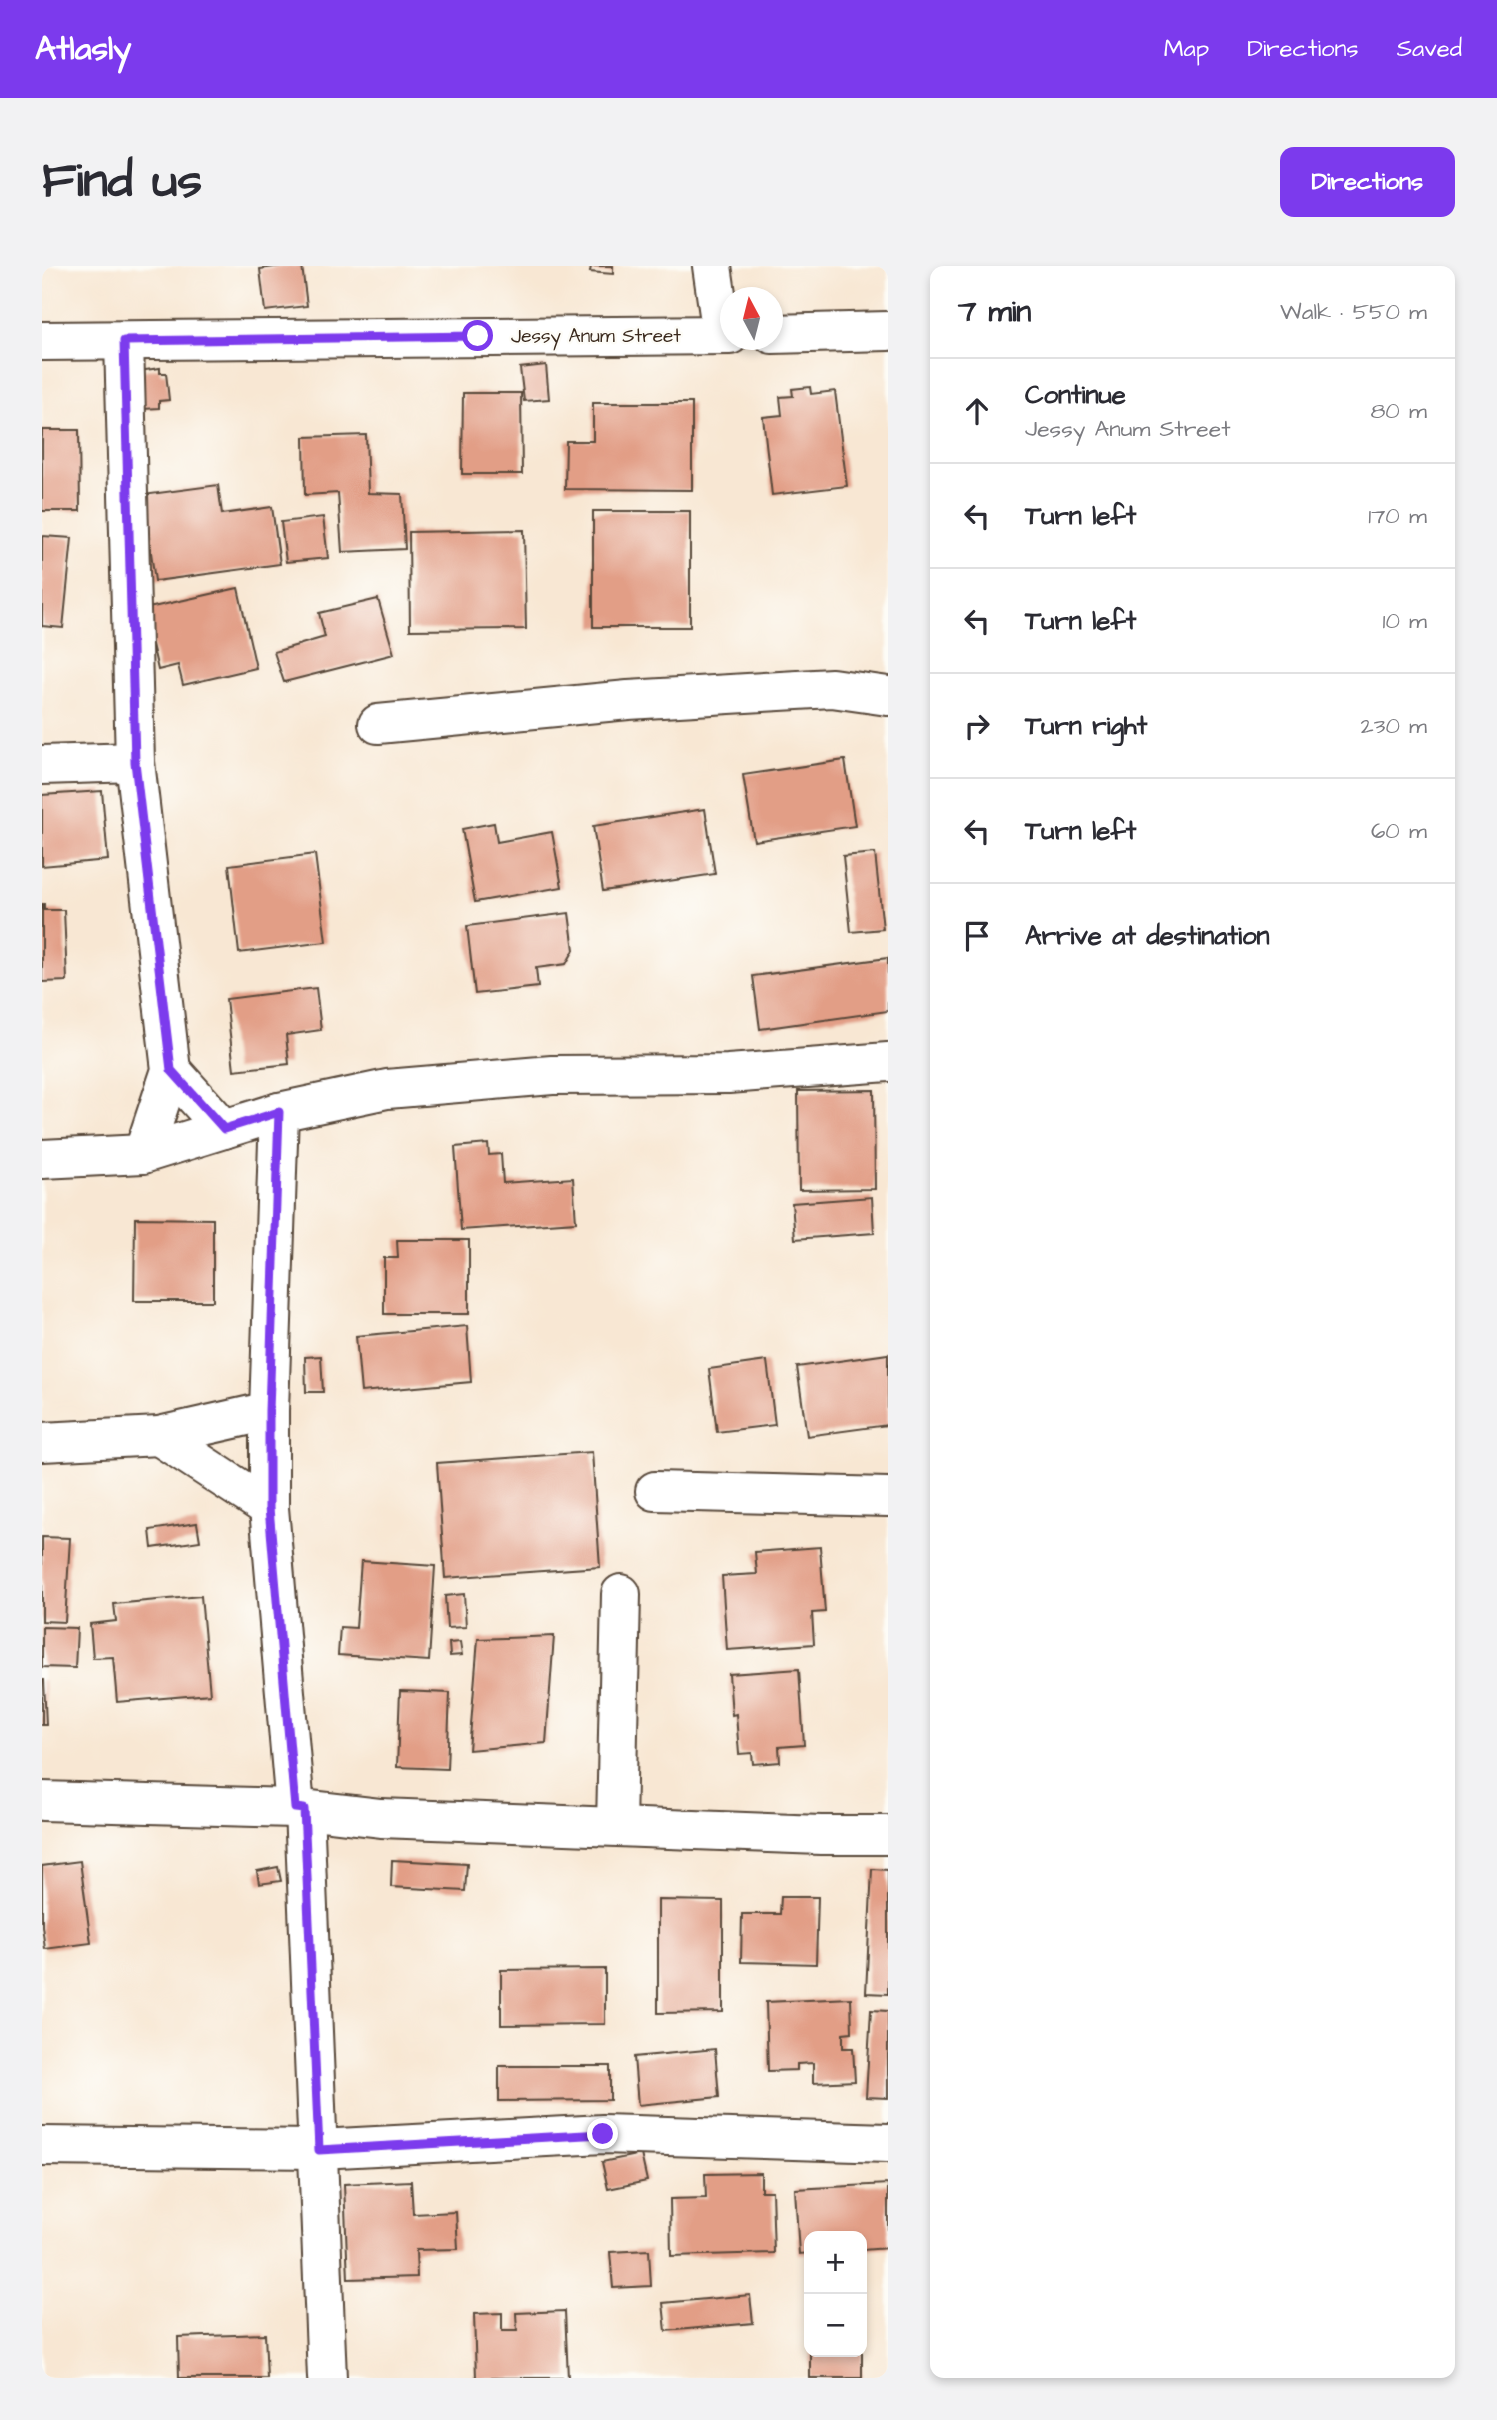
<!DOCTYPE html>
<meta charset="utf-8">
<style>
body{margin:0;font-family:"Architects Daughter",sans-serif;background:#f2f2f3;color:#2b2b33}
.controls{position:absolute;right:21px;bottom:21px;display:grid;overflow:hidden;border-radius:14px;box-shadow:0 4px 10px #0003}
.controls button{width:63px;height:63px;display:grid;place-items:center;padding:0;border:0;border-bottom:2px solid #e1e1e2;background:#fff;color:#2b2b33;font:35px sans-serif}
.compass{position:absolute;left:678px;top:21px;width:63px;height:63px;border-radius:50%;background:#fff;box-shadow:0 4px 10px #0003;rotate:353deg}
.stop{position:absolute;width:21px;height:21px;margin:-16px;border:5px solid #7c3aed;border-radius:50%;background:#fff}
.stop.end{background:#7c3aed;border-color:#fff;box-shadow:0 2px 7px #0008}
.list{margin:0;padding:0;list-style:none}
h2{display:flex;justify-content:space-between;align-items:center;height:91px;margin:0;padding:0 28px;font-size:30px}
h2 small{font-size:23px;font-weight:400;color:#7c7c81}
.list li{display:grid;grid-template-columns:46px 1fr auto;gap:21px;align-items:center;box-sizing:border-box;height:105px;padding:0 28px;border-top:2px solid #e1e1e2}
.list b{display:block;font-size:26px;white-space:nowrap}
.list p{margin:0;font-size:23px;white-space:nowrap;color:#7c7c81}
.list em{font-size:23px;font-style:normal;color:#7c7c81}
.icon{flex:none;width:38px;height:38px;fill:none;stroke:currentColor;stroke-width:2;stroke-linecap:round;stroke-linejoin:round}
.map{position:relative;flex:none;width:846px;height:2112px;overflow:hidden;border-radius:14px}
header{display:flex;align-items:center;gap:42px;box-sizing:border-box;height:98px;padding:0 35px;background:#7c3aed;color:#fff}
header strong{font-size:33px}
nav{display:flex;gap:38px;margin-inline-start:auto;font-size:24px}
.intro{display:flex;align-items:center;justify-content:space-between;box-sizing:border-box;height:168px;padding:0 42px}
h1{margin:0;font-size:49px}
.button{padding:18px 32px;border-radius:14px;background:#7c3aed;color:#fff;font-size:24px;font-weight:700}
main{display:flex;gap:42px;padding:0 42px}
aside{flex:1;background:#fff;border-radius:14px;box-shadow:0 4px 10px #0003}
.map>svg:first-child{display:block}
</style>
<header>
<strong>Atlasly</strong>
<nav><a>Map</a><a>Directions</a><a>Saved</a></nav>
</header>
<div class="intro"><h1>Find us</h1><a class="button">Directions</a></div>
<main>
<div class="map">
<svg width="846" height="2112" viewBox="0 0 846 2112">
<rect width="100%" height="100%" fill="#fdfcf7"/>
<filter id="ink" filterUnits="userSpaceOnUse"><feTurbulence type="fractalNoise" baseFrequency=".0143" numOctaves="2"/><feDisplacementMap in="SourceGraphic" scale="14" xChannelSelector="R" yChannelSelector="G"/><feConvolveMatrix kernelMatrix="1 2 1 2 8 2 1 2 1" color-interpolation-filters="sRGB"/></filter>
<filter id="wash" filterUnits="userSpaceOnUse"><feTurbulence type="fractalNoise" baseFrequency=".00686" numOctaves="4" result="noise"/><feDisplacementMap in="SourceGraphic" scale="28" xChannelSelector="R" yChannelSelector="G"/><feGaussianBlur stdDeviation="1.57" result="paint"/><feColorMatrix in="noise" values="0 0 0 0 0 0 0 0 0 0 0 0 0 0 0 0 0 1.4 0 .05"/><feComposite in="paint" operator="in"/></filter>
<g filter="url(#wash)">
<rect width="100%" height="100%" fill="#f8e7d3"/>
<g id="blocks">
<g fill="#e29e86">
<polygon points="239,0 260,0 265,40 223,45 218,3"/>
<polygon points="549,0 571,0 571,8 548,6"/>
<polygon points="504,99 507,133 482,135 478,102"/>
<polygon points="118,102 118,107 124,107 127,134 117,135 117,142 101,143 96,105"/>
<polygon points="768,121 769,128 793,125 805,220 730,229 721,151 740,149 738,131 751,130 750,123"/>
<polygon points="421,127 479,127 480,208 420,208"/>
<polygon points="551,137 650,137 650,224 523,223 524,175 551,175"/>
<polygon points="0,164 37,164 38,245 0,245"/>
<polygon points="324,169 326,227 360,228 363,283 300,286 296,227 263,229 262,171"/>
<polygon points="176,219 180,248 230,241 238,298 113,315 101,229"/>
<rect x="551" y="245" width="97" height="116"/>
<polygon points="281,251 286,292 244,296 239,256"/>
<polygon points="482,264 484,363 368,364 367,266"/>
<polygon points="0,270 30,272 21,362 0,360"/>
<polygon points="196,322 214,402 141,419 136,399 116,404 102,343"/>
<polygon points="336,333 352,388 242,416 232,386 283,371 277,347"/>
<polygon points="803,494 813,560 712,575 701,509"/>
<polygon points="60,525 66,594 0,600 0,529"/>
<polygon points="663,543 673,608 561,625 551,560"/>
<polygon points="452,557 455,576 510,566 520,621 433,636 420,563"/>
<polygon points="833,587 841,663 809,666 801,590"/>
<polygon points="273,588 284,676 197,687 187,599"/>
<polygon points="0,638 2,638 2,644 22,644 25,715 0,716"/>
<polygon points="527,647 532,684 524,698 494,702 496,721 433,728 425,660"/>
<polygon points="846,692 846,745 718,763 711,710"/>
<polygon points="274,722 279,764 244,769 247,798 192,804 184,733"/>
<polygon points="832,824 833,923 757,924 756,825"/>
<polygon points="446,878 447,889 459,888 461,917 531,912 534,956 419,964 413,881"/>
<polygon points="830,931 832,967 753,973 750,937"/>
<polygon points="93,952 171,953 171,1035 92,1035"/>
<polygon points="355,974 427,974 427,1048 342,1048 342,992 356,992"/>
<polygon points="425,1060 429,1116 319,1126 314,1070"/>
<polygon points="846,1088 846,1159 765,1170 755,1101"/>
<polygon points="279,1090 281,1126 264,1126 263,1091"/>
<polygon points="725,1095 733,1159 675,1166 667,1103"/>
<polygon points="550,1186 558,1301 403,1312 395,1197"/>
<polygon points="155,1257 158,1275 110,1282 108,1264"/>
<polygon points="0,1271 28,1272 23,1356 0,1355"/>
<polygon points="778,1281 783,1346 770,1347 772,1378 685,1384 680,1310 715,1308 713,1286"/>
<polygon points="319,1295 393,1300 387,1395 296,1389 298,1361 314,1362"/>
<polygon points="422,1328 424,1361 405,1362 403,1330"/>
<polygon points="159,1330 168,1428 75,1436 71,1391 51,1392 48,1358 74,1355 72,1338"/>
<polygon points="0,1361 35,1362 33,1402 0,1401"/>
<polygon points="512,1370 504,1477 427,1484 436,1373"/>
<polygon points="418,1376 420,1389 408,1390 407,1377"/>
<polygon points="757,1403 762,1479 737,1481 738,1496 711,1498 710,1487 697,1488 694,1448 690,1449 687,1408"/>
<polygon points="0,1414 2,1414 4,1459 0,1459"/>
<polygon points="358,1425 408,1427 405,1503 355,1501"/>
<polygon points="350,1594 425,1598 423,1625 349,1621"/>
<polygon points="38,1595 49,1677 3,1683 0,1660 0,1600"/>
<polygon points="236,1601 239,1615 217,1618 215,1605"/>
<polygon points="830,1603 846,1604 846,1728 824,1727"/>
<polygon points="739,1631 776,1631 774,1698 699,1696 700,1648 738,1648"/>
<polygon points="616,1634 681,1635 681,1746 616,1747"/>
<polygon points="563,1703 563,1758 459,1759 459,1704"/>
<polygon points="809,1732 810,1766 801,1767 801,1782 811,1782 813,1815 771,1817 771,1797 755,1798 755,1804 726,1805 724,1736"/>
<polygon points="829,1744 846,1745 846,1832 824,1831"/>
<polygon points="673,1783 677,1831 596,1839 592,1791"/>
<polygon points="457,1800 568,1800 568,1834 457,1835"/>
<polygon points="599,1888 605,1915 566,1923 560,1896"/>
<polygon points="719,1907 719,1925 730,1925 732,1987 629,1990 628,1933 664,1932 663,1908"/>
<polygon points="369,1915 371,1948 414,1946 416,1983 374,1984 375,2011 306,2013 302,1918"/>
<polygon points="846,1918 846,1982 820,1984 820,1970 767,1970 767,1987 757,1988 753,1923"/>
<polygon points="607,1984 609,2020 571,2022 568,1986"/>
<polygon points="708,2029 711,2057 624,2065 621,2037"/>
<polygon points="523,2045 526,2112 434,2112 432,2048 460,2047 460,2065 475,2065 474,2047"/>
<polygon points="223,2068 225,2112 137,2112 136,2071"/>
<rect x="768" y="2086" width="52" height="26"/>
</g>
</g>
</g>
<g filter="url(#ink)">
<use href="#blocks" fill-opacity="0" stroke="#574639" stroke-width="2"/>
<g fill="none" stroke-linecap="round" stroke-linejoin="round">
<g stroke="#574639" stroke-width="42">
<g id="minor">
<polyline points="670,0 680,69"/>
<polyline points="730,68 846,65"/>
<polyline points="0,75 688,69"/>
<polyline points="82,75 93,496 129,804 101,888"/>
<polyline points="336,458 586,434 790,422 846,430"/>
<polyline points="0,499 93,496"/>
<polyline points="129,804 182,863"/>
<polyline points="237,846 227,1145 227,1242 253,1542"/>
<polyline points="0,893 101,888 237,846 345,823 510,809 686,808 846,796"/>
<polyline points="117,1170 227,1242"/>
<polyline points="0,1176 117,1170 227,1145"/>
<polyline points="613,1225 846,1231"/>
<polyline points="0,1535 253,1542 339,1552 779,1569 846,1569"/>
<polyline points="262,1543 285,2112"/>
<polyline points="574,1560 579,1328"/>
<polyline points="0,1880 277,1883 561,1868 846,1877"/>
</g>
</g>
<use href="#minor" stroke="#fff" stroke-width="38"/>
</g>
</g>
<g fill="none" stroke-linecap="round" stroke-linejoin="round" filter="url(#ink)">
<polyline stroke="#7c3aed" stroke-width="9" points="436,70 82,75 93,496 129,804 182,863 237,846 227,1145 227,1242 253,1542 262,1543 277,1884 561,1868"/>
</g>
<g text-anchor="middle" stroke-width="5" stroke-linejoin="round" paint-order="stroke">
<g font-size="19" fill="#3b2a1e" stroke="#fdfcf7">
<text x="554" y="76">Jessy Anum Street</text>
</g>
</g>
</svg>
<div class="controls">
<button>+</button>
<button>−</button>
</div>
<svg class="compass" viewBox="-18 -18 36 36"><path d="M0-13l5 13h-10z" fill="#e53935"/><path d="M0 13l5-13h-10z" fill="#7c7c81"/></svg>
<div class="stop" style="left:436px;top:70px"></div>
<div class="stop end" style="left:561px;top:1868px"></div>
</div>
<aside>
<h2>7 min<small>Walk · 550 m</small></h2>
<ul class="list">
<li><svg class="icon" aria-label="ahead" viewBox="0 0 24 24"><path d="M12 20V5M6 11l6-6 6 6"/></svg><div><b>Continue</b><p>Jessy Anum Street</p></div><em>80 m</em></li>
<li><svg class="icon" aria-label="left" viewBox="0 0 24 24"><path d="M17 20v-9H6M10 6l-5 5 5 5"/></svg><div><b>Turn left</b></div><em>170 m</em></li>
<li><svg class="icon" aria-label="left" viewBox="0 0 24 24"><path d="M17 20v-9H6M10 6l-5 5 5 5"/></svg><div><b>Turn left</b></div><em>10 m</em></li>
<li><svg class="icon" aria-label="right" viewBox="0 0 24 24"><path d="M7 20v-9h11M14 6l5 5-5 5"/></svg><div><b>Turn right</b></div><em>230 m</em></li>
<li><svg class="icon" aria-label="left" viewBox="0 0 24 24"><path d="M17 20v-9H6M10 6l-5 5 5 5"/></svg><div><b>Turn left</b></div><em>60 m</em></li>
<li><svg class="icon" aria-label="arrive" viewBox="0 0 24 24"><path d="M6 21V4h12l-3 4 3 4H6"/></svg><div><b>Arrive at destination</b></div></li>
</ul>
</aside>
</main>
